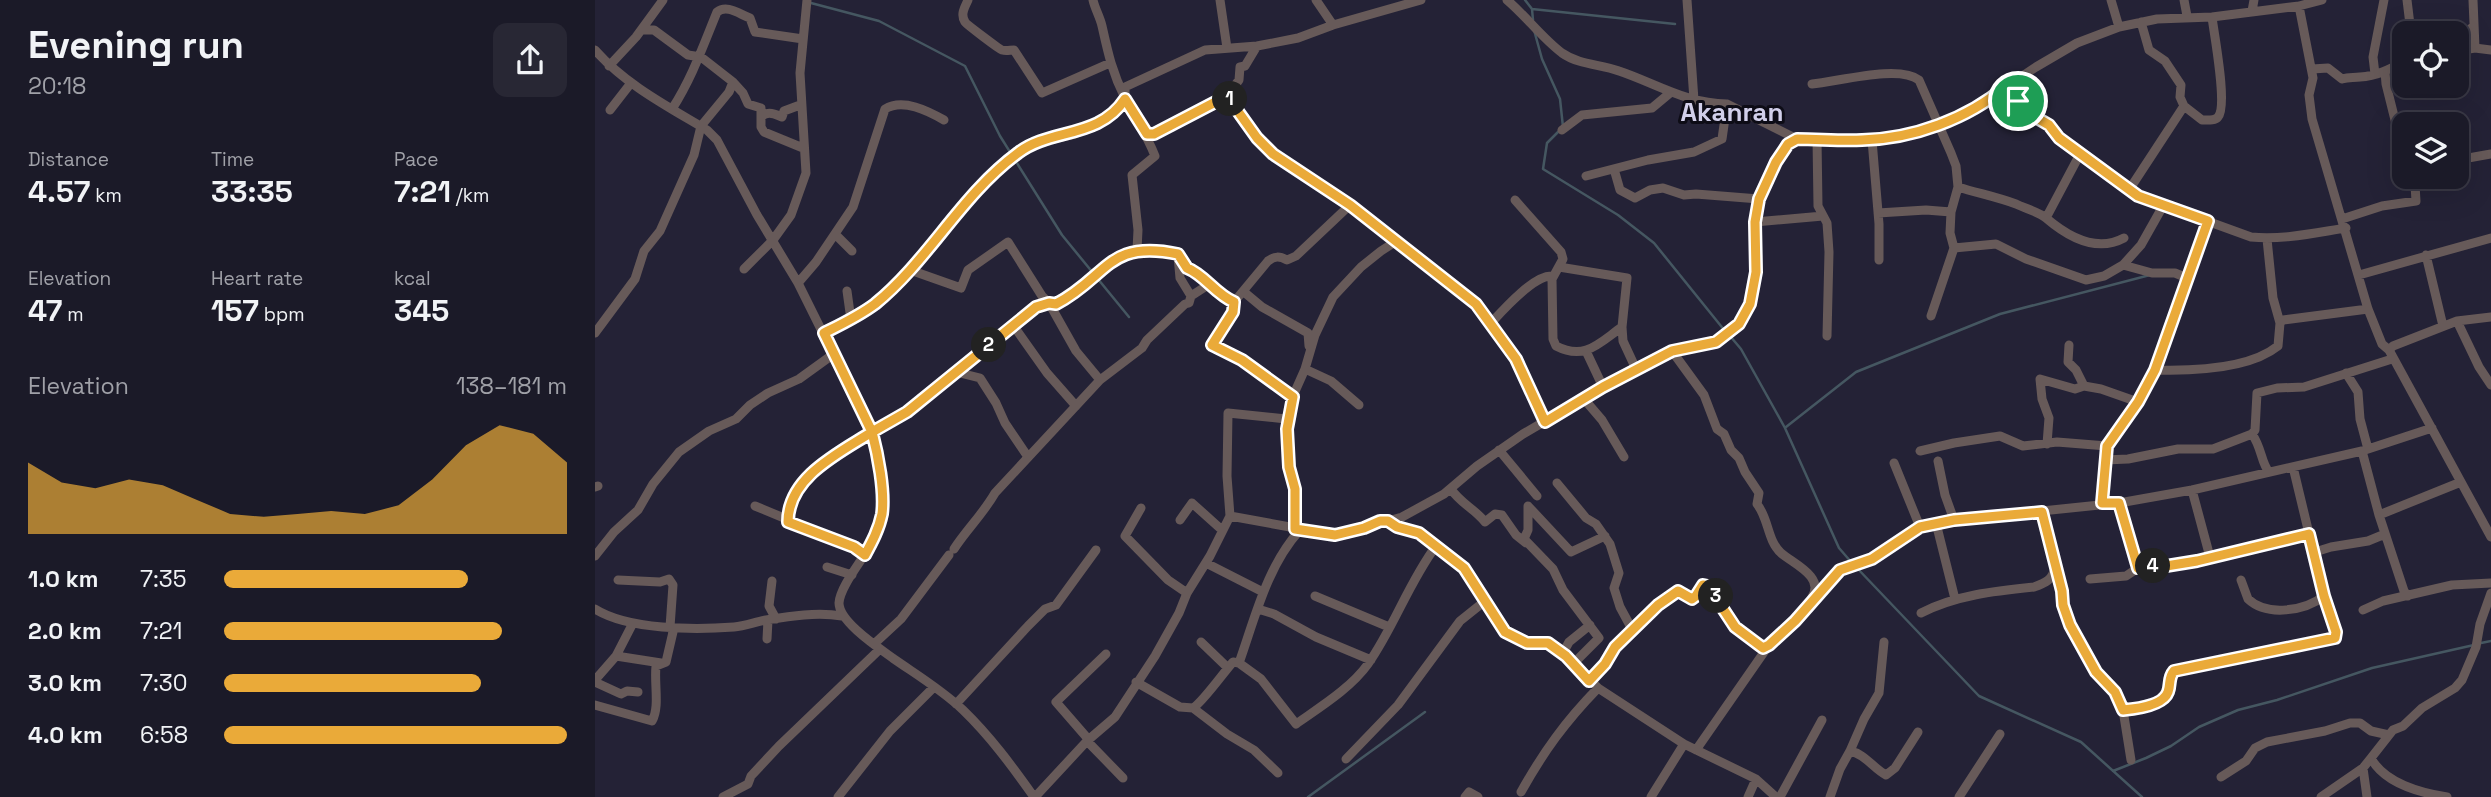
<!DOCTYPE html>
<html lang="en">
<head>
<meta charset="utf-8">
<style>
  body { margin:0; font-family:"Space Grotesk",sans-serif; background:#282734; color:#f1f3f6; height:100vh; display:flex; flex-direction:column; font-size:26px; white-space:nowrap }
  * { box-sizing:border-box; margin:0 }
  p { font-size:23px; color:#a0a1a8 }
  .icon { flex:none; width:38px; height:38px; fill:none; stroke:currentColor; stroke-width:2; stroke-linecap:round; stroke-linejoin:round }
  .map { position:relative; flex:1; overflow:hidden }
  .sheet { display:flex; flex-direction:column; background:#1b1a28; width:595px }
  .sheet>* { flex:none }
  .buttons { position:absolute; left:1797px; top:21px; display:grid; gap:14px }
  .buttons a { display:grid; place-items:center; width:77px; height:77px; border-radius:14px; background:#1b1a28; box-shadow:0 7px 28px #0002,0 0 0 2px #393845; font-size:35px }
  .pin { position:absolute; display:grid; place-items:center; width:60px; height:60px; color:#fff; margin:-30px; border:4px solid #fff; border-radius:50%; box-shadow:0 2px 7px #0007 }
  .km { position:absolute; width:35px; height:35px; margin:-18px; border-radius:50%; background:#222; color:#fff; font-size:19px; line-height:35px; text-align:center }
  .round { display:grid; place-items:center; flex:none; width:74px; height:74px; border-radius:14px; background:#282734 }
  .head { display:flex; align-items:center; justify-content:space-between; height:119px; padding:0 28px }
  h1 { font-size:38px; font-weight:700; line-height:52px }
  .stats { display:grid; grid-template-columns:repeat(3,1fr); gap:10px; height:119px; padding:7px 28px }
  .stats div { display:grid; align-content:center }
  .stats b { font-size:30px; font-weight:700 }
  .stats small { font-size:19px; font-weight:400 }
  .stats p { font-size:19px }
  .chart { height:196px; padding:14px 28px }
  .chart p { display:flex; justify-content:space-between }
  .chart svg { width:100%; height:126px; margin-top:7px; fill:#eaaa39; opacity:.7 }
  ul { padding:0 28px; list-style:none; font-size:23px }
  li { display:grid; grid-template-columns:112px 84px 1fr; align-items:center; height:52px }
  li i { height:18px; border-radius:9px; background:#eaaa39 }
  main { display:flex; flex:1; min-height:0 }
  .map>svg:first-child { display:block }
</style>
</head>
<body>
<main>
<section class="sheet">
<div class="head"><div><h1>Evening run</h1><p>20:18</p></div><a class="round"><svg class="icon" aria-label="share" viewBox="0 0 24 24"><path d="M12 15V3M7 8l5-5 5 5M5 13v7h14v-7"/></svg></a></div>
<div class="stats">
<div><p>Distance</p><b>4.57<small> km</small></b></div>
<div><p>Time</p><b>33:35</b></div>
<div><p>Pace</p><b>7:21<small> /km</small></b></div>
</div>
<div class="stats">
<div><p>Elevation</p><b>47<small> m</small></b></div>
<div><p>Heart rate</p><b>157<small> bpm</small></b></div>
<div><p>kcal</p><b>345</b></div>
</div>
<div class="chart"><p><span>Elevation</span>138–181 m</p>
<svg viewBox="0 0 160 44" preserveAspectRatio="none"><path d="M0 44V19L10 26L20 28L30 25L40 27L50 32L60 37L70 38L80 37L90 36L100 37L110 34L120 25L130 13L140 6L150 9L160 19V44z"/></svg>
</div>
<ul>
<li><b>1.0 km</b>7:35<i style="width:71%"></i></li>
<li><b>2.0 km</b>7:21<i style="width:81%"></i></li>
<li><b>3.0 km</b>7:30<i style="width:75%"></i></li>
<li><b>4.0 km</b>6:58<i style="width:100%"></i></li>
</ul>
</section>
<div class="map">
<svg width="1896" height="797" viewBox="0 0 1896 797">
  <rect width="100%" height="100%" fill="#242236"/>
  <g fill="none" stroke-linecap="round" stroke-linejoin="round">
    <path stroke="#455761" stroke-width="2.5" d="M930,0l7,9 1,11
      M216,3l68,18 86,45 35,70 62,99 67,82
      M937,9l143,15
      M939,30l8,29 18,40 3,28 -16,16 -4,26 75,46 36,28 71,88
      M1135,336l11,13 44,79 54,120 13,15
      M1191,427l70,-55 144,-58 150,-39
      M1262,568l122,128 102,46 61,55
      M1886,643l10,-2
      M1518,771l33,-13 25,-12 28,-19 39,-17 39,-10 95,-32 102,-23
      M713,797l117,-85"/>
    <path stroke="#675a59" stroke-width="9" d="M373,0c-3,7 -8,14 -3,22 1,2 34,27 37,28 4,1 8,0 12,0l28,43 68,-30
      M498,0c2,9 7,17 9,26 6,27 10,46 23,72 10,20 22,37 30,58l-23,19 6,55 -1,20
      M625,0l7,48
      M721,0l17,25
      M912,0c19,16 35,38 55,53 17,12 38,11 57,18 36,12 68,33 108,33l70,35
      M1092,0l7,100
      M1516,0l8,27
      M1589,0l3,16
      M1812,0l4,33
      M1878,0l2,48
      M1704,6l14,72 -4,17 3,24 56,190 14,35 7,6 102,187
      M1657,11l2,-11
      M1546,22l8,28 16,11 16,24 -1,12 4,9 18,14c5,0 13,1 16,-3 10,-11 -4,-83 -6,-100
      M46,30h13l34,25 13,2 32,25 10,11 5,11 13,4v19l3,5 39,16
      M1862,39l17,-13
      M0,50c31,35 72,56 112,80l10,10 40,75 41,68 74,149c8,33 16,73 3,105 -8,18 -35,48 -36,66 0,19 40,45 55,56 23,16 48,31 69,51 27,26 49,56 71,87
      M1862,51l18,-3 16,2
      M14,66l27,-29 27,-37
      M1717,69l16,-1 14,11c7,-2 11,-1 18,-2 17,-1 30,-8 45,-16
      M1790,72l1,12 19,76
      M1780,74l-2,-17 11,-57
      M1217,84c25,-2 87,-20 107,-4l32,73 5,13 2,21 -7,25 -1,21 4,15 -23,68
      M1411,86l19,23 24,16 10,13 79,58 113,41c32,3 63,-4 95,-9
      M632,96l30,42 17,16 76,51 126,99 40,55 29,63
      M77,109c20,-31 31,-63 45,-97 10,-8 22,2 33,6l5,14 48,7
      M15,110l21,-27
      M167,116c6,-5 13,-2 20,1l2,-6 16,-6
      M967,130l20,-15 70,-7 18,-15
      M552,134h7l73,-38 12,-16 1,-13 5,-1 12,-20
      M1222,139l1,67 9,17 2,29 -2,84
      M1277,140l7,84v36
      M1862,160l34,-6
      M1019,169l6,21 15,8 15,-8 13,-2 21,7 12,-1 63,5
      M991,176l62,-16 46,-8 28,-13 5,-35
      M1363,187c19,6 39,10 58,17 8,4 23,8 30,14 21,18 50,35 78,20
      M1534,190l55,-84
      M920,200l46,52 2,7 -11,20 1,60 3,7c29,15 43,-3 66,-19
      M1283,213l48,-3 25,2
      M1451,218l34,-64
      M1747,219l40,-13 34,-5 -1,-16 -3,-8
      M1160,222l68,-6
      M241,235l16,16
      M1672,239l6,59 7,25
      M1359,248l42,-4 30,15 60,21 18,-4 19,-11 18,-20 22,-39
      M1831,255l17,71
      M583,256l2,22 11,18
      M1528,265l29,8h23l12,5
      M964,267l68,11 -5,49 1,14 13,28
      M149,269l29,-29 18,-25 15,-42 -6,-100 7,-73
      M315,270l51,18 7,-18 40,-28 34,54 7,7 27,48 24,29
      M1764,275l132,-37
      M203,283l18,-21 37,-55 32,-98c18,-11 43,2 59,11
      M252,291l4,29
      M649,292l18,15 46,26 1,13
      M1862,321l22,46 12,18
      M896,323c12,-13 42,-47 60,-47l1,3
      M418,325l34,48 29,33
      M0,333l40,-54 9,-28 16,-20 34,-76 7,-29 28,-34 4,-10
      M229,333l27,-13 24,-17 35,-33 38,-48 41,-46 43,-32 43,-10 20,-9 24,-18 6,-8v-12l80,-37 52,-4 41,-8 35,-13 88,-25
      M1474,345l-1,17 8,8 8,16
      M1794,350l4,-4 64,-25 34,-4
      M991,351l17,36
      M1077,351l32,44 13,34 7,5 7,16 8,8 6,14 14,21 -2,11c12,15 10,36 24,49 13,11 44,24 31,44
      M710,369l26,12 28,24
      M1560,370c36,1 93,0 123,-24l2,-23 3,-3 85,-11
      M1751,373l12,19 2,27 8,30
      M359,374l6,-1 20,5 16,25 9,20 23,34
      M698,396l-51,-36 -30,-14 21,-34 1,-10 34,-41c7,-5 11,-5 19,-1l9,-4 54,-51
      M989,399l18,21 22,37
      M1657,434c10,14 9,29 17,38
      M1452,444l2,-26 -7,-19 -2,-20 35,10 9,-3 17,3 37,13
      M904,450l38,46
      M1325,451l34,-8 46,-7 23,10 34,-4 50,4
      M1767,451l17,64 25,76 4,5
      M1510,460l23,-1 50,-10h35l39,-15 3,-4 2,-37 20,-5 27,-1 88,-28
      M1343,461l7,34 9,25
      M1299,463l26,64
      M962,483l29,35 10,6 14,20 9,29 -5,15 6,19 13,24
      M0,487l3,-1
      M856,489c9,14 24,20 34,33l10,-8 7,1 14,20 10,8
      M1597,490l18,67
      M1524,503l19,65
      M1507,504l5,-58 31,-44 17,-32 53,-149
      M160,506l99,41 11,8
      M933,506v24l-4,9 29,30 10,21 36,48 -26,26
      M933,506l43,46 34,-16
      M546,508l-16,28 43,44 19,13
      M1447,512l24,101 30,59 19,20 8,18 8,50
      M1784,515l82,-33
      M635,516l-3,-40 1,-63 58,6
      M585,520l12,-17 30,27
      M793,521l9,6 21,6 46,35 41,64 22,11h21l18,13 32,32 86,56 72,35 20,18
      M193,522v-9l10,-26 12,-12 49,-35 48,-28 129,-105c7,-3 14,-2 21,-3 10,-3 20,-13 27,-19 34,-32 47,-39 94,-31l9,14c18,7 28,26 47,34
      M1341,523l19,76
      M700,529v-40l-6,-22 -2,-38 6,-33 12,-27 10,-34 18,-38 28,-30 20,-16 14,-9
      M359,549c13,-20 29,-35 41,-56l105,-113 42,-32 5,-8 38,-36 4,-1 2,-7 17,-11
      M1720,552l16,-5 37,-6 17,-7
      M0,556l19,-24 24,-22 15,-26 26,-32 30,-21 27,-12 14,-14 18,-12 31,-14 36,-26
      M611,563l57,29
      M232,567l25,8
      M1495,579l36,-3 12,-8 22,-1 37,-6 112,-27
      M1646,580l7,19c19,18 57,12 76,-3
      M177,581l-3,25 7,13
      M720,596l74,31
      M0,609c33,21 100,21 139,18 11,-1 21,-5 32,-7 25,-4 51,-8 76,-4
      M663,609l16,5 42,23 55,23
      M1768,610l20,-9 69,-16 39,-2
      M1326,613c35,-18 74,-22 113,-26 11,-4 19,-7 21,-20
      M172,639l1,-19
      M606,642l27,26
      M279,644l27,-25 48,-64
      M968,653l6,-11 21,-17
      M21,656l45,7
      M644,663l22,16 35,45c24,-17 55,-36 72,-60 26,-37 41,-82 68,-118
      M0,680l21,-24 17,-33
      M994,681l16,-17 10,-17 43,-42 20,-14 14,8 4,-3 7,-11 5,1 27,41 23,20 5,1 6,-3
      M0,682l26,12 6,-3 11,1
      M541,682l44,25 13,1 34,26 27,16 24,23
      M361,704l72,-78 17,-17 11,-4 40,-55
      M0,705l57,16c8,-14 2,-37 4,-55l10,-4 7,-30 -3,-5 3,-42 -4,-6 -9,3 -42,-2
      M598,708c9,-5 31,-36 40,-46l6,1c16,-45 28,-97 61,-133
      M1528,710c12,-1 40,-4 45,-18 3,-8 0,-14 6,-21l161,-33 1,-7 -12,-35 -31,-129
      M494,740l-33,-38 50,-48
      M492,741l36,37
      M1101,750l73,-105 26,-24 46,-51 31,-11 48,-32 34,-7 165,-17 73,-13 170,-39 70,-23
      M1255,751l14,-32 15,-26 5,-51
      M751,759l52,-54 62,-84 25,-20
      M1768,768l4,29
      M1626,777l25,-16 9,-13 12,-6 58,-11 25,-8h10l11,8 18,4
      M926,792c23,-41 44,-70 77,-104
      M128,797l25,-13 3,-8 28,-30 101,-97
      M243,797l52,-66 44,-44
      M440,797l52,-56 28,-24 40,-61 24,-43 8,-20 23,-37 20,-40 104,19 30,-7 16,-7h8l14,-4 42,-23 33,-28 46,-32 80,-47 69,-36 44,-9 23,-18 11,-20 6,-32 -1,-50 4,-23 17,-37 12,-19 9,-4 68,2 46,-6 28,-10 40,-20 57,-38 41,-24 42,-16 38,-8 55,-2 87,-11 23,-6
      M870,797l4,-5 9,5
      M1056,797l33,-53
      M1153,797l8,-18
      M1185,797l42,-77
      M1235,797l10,-28 10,-18c15,3 23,17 36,24l9,-7 23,-36
      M1364,797l41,-63
      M1726,797l42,-29 8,-10
      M1852,797c-26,-4 -63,-14 -76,-39l22,-28 10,-4 19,-18 33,-20 7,-8 14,-33 4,-23 11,-31"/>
  </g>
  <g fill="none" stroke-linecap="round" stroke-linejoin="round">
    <g stroke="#fff" stroke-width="14">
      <path id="route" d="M1423,101l-12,-15c-38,33 -94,53 -144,54 -22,1 -43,-1 -65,-1l-9,5 -12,18 -17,37 -4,23 1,50 -6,32 -11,20 -23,18 -44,9 -69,36 -58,35 -29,-63 -40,-55 -126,-99 -77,-51 -16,-16 -30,-42 -73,38h-7l-22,-35c-26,40 -75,29 -107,54 -57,42 -89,107 -143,151 -16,12 -33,20 -51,29l48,99c-33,21 -84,45 -84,90l66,25 11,8c7,-13 14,-26 17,-41 3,-23 -4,-59 -10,-82l35,-20 129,-105 13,-4 7,1c52,-27 51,-65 122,-50l9,14c18,7 28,26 47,34l-1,10 -21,33 30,15 51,37 -6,32 2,38 6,22v40l40,6 29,-7 16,-7h8l9,6 22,6 45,35 41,64 22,11h21l18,13 23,25 16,-17 10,-17 43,-42 20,-14 14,8 4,-3 7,-11 5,1 27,41 28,21 6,-3 26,-24 45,-51 32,-11 48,-32 34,-7 88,-8 20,79 1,14 7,20 26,47 19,20 8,18c12,-1 40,-4 45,-18 3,-8 0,-14 6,-21l161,-33 1,-6 -12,-36 -15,-62 -112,27 -37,6 -22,1 -19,-65h-17l5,-57 31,-44 17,-32 53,-149 -70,-25 -79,-58 -10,-13 -12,-7 -19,-17"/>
    </g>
    <use href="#route" stroke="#eaaa39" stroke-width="9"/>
  </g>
  <g text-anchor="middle" stroke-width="6" stroke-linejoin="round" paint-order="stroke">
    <g font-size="26" font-weight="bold" fill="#d1cfea" stroke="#0d0c16">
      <text x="1137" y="121">Akanran</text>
    </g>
  </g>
</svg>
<div class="buttons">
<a><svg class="icon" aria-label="locate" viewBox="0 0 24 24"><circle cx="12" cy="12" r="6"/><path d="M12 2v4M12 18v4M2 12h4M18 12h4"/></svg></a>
<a><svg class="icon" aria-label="layers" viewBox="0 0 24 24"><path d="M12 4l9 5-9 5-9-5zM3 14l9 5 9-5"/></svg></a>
</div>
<div class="pin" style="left:1423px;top:101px;background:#1e9e55"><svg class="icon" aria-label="arrive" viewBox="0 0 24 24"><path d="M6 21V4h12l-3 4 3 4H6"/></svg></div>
<b class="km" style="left:635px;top:99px">1</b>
<b class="km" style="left:394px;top:345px">2</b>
<b class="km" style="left:1121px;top:596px">3</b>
<b class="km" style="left:1558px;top:566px">4</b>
</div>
</main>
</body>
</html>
